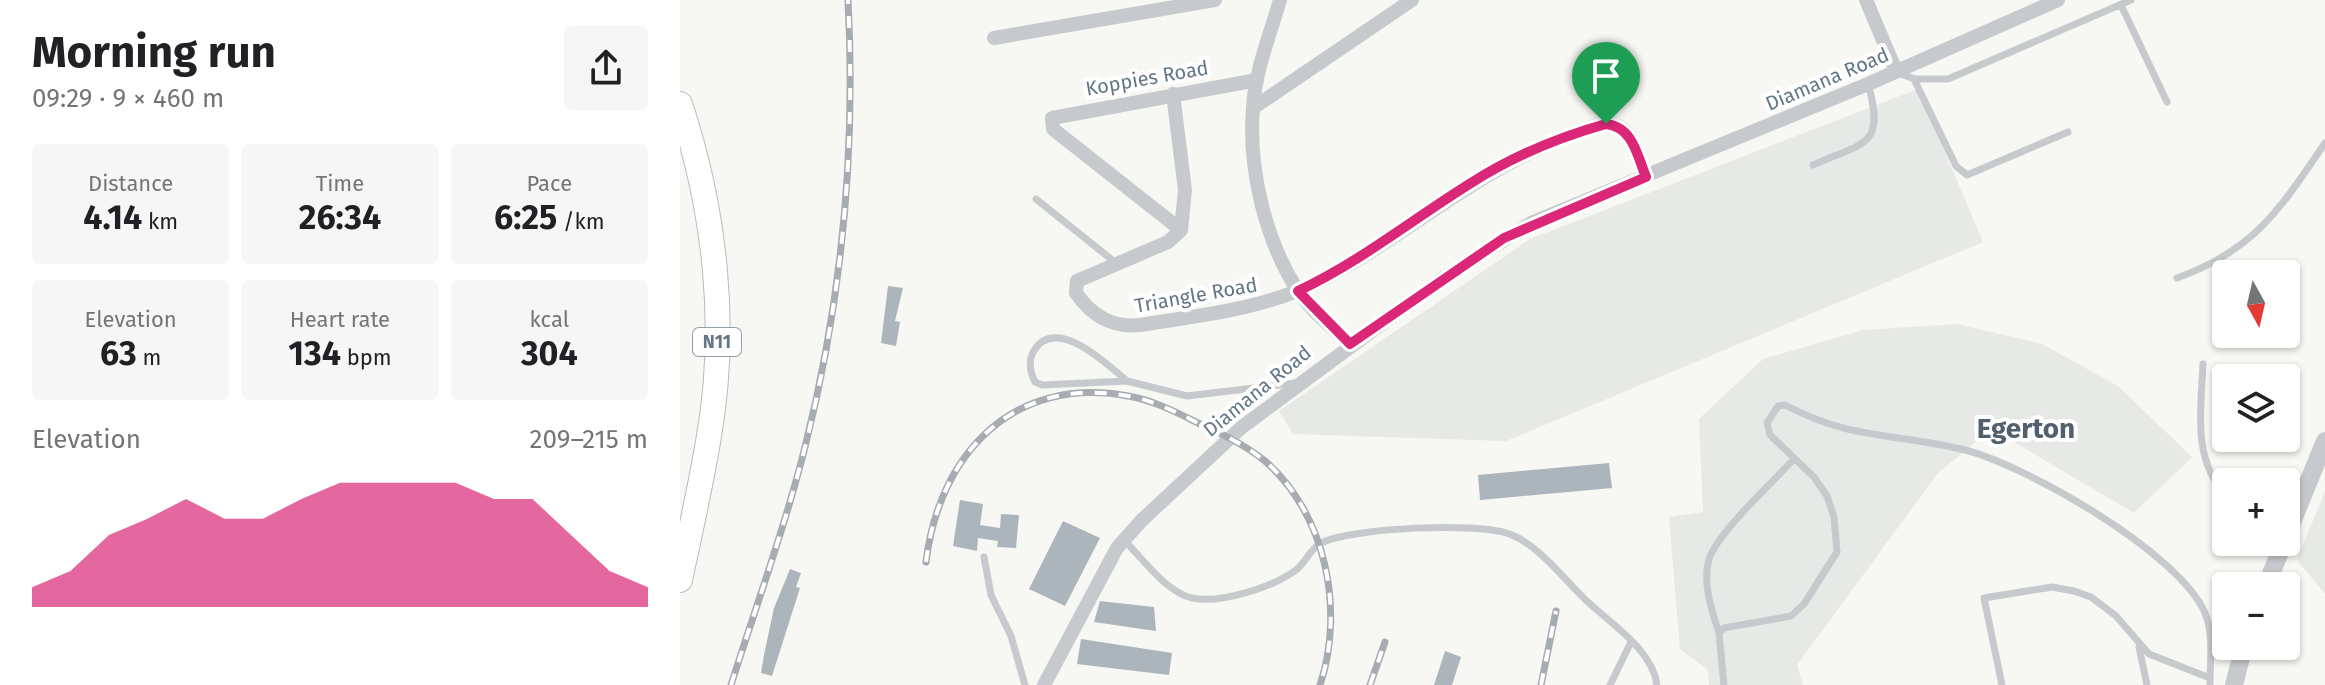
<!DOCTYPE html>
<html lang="en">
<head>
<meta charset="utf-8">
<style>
  body { margin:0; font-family:"Fira Sans",sans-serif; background:#f6f6f6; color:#202124; height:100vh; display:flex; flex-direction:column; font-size:30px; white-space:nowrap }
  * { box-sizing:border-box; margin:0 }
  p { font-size:26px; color:#757577 }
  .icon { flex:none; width:44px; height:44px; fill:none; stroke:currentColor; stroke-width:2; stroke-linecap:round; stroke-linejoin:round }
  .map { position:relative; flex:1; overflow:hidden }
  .side { display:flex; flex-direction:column; background:#fff; width:680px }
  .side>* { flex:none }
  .needle { width:52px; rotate:172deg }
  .fabs { position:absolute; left:1532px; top:260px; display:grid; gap:16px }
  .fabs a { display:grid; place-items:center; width:88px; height:88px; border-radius:8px; background:#fff; box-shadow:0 2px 6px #0004; font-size:40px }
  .pin { position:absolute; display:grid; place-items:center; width:68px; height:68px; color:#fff; margin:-82px -34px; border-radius:50% 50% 50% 0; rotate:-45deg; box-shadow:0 0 8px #0007 }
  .pin .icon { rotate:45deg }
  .round { display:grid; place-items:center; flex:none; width:84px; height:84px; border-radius:8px; background:#f6f6f6 }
  .headline { display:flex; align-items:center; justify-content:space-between; height:136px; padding:0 32px }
  h1 { font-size:44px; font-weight:700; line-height:60px }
  .metrics { display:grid; grid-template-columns:repeat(3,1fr); gap:12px; height:136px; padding:8px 32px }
  .metrics div { display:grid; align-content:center; border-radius:8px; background:#f6f6f6; text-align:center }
  .metrics b { font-size:34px; font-weight:700 }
  .metrics small { font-size:22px; font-weight:400 }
  .metrics p { font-size:22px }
  .chart { height:224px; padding:16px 32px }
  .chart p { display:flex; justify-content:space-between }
  .chart svg { width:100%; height:144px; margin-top:8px; fill:#db2777; opacity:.7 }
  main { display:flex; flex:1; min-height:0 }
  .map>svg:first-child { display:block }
</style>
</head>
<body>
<main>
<section class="side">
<div class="headline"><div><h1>Morning run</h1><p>09:29 · 9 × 460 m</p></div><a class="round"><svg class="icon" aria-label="share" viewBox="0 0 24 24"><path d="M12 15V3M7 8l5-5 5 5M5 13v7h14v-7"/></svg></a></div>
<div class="metrics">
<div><p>Distance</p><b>4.14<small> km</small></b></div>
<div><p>Time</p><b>26:34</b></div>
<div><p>Pace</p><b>6:25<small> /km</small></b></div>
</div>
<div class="metrics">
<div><p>Elevation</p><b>63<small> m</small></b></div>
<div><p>Heart rate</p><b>134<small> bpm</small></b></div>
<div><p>kcal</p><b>304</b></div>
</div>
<div class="chart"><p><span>Elevation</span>209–215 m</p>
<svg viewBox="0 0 160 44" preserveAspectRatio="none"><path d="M0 44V38L10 33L20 22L30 17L40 11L50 17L60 17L70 11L80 6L90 6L100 6L110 6L120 11L130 11L140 22L150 33L160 38V44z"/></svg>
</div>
</section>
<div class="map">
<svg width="1645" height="685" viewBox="0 0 1645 685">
  <rect width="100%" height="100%" fill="#f7f7f3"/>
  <path fill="#e7e9e7" d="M1238,89l65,153 -477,199 -213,-7 -14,-23 251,-172z
    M1277,324l85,20 76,42 74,71 -58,56 -142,-84 -54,44 -141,192 6,20h-94l-1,-15 -28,-21 -11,-132 34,-5 -4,-93 64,-60 100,-29z
    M1645,491v103l-28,-34z"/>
  <path fill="#acb5bb" d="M208,286l15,2 -8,33 5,1 -4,24 -15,-3z
    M929,463l3,25 -132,12 -2,-25z
    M280,500l23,4 -3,21 20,3 1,-14 18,1 -3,33 -19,-1 1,-6 -20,-3 -1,13 -24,-5z
    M383,521l37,17 -35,68 -36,-17z
    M110,569l11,4 -5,14 4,1 -28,88 -11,-3 3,-18 10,-47z
    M420,601l54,6 2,24 -62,-9z
    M401,639l91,14 -3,22 -92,-11z
    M765,651l16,6 -9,28h-18z"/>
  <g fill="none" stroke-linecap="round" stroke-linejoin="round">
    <g stroke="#b8bcbf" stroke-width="26">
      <path id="trunk" d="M0,104c35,106 48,221 29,332 -8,49 -19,97 -29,144"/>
    </g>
    <path stroke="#c6cacd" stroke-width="7" d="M1441,5l46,97
      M1219,73l15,6h34l183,-79
      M1234,79l42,87 11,9 101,-43
      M1133,165c51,-23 73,-18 55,-81
      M356,199l80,64
      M1497,278c78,-28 103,-69 148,-135
      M1523,364c-2,47 -11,94 23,132
      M447,381c-19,-16 -72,-68 -94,-29 -5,10 -3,20 2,30l7,3 85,-4 60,15 109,-13
      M444,540c18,18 42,52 68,58 29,6 81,-11 104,-28 10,-8 14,-21 25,-27 29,-15 160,-22 191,-8 29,12 54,47 77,68 24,22 64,48 68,82
      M1587,542l10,11
      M304,557l7,38 20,41 14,49
      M1039,633c-7,-21 -17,-51 -10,-74 9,-27 64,-77 85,-100
      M1459,647l8,38
      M930,685l21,-43
      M1044,685l-5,-52 5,-5 67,-12 13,-12 33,-52 -3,-35 -7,-21 -13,-19 -44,-42 -3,-12 11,-17 7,-1c66,35 109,28 176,44 62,14 219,104 244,164 9,21 5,49 5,72
      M1322,685l-18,-87 68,-11 22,4 17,6 25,19 33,38 61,24"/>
    <path stroke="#c6cacd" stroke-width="14" d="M600,0c-10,35 -25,71 -27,108 -5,60 12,132 45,183 13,20 34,36 52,53
      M1186,0l30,71
      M314,38l221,-38
      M577,80l-205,38 1,11 128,101 -13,12 -91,39 -1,12c16,23 36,35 64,32 62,-10 125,-16 182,-45 86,-45 149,-106 242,-142 14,-6 32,-15 47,-14 22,2 28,35 35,53
      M493,94l12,96 -4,40
      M573,108l159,-108
      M364,685l73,-137 25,-28 100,-93 203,-150 86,-54 337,-139 190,-84"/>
    <path stroke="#c6cacd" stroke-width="18" d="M1606,537l39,-96
      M1586,586l18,-44
      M1554,685l10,-39"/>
    <use href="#trunk" stroke="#fff" stroke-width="24"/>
    <g stroke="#a6acb2" stroke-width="7">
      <path id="rail" d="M246,562c13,-108 87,-187 202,-166 24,4 46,15 68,26 24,11 48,22 69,39 61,53 80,149 55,224
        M51,685c25,-79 54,-158 74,-238 37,-147 51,-296 43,-447
        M690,685l15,-43
        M861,685l15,-74"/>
    </g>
    <use href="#rail" stroke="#fff" stroke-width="4" stroke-dasharray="12" stroke-linecap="butt"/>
  </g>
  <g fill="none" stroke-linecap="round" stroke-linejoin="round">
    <g stroke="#fff" stroke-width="16">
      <path id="route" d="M926,124c27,3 31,31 40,53l-142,61 -154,106 -52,-53c62,-29 115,-72 173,-108 41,-26 88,-46 135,-59z"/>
    </g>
    <use href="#route" stroke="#db2777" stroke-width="10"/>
  </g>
  <g text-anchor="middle" stroke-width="8" stroke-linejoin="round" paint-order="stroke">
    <rect fill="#fff" stroke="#929fab" stroke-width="2" x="13" y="328" width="48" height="28" rx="6"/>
    <g font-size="18" font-weight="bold" fill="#637687">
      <text x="37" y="348">N11</text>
    </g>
    <g font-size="20" fill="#637687" stroke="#fff">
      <text transform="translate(467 78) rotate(-10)" y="7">Koppies Road</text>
      <text transform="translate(1147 79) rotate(-23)" y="7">Diamana Road</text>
      <text transform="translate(516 295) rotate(-10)" y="7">Triangle Road</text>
      <text transform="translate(577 391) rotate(-39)" y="7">Diamana Road</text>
    </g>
    <g font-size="28" font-weight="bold" fill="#525f6c" stroke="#fff">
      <text x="1346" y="438">Egerton</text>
    </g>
  </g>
</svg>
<div class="fabs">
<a><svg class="needle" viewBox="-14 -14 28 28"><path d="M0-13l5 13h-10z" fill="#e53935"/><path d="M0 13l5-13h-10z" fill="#757577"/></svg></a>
<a><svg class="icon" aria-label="layers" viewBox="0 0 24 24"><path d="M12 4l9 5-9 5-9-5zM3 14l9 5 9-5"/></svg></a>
<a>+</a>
<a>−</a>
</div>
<div class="pin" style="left:926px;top:124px;background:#1e9e55"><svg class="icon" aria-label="arrive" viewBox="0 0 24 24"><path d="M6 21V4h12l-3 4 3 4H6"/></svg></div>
</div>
</main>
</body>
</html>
